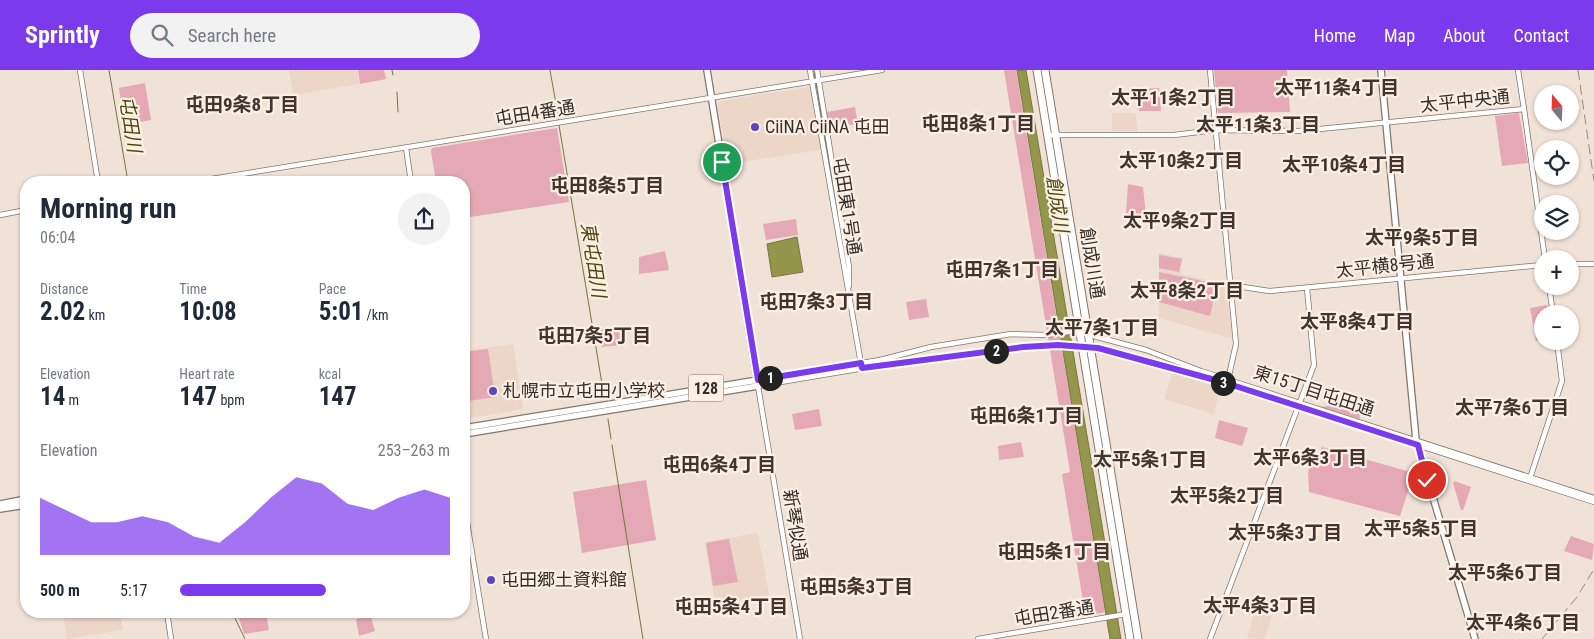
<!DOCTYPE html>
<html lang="en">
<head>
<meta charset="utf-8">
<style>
  body { margin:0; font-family:"Roboto Condensed","Noto Sans JP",sans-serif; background:#f2f2f3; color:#1f2937; height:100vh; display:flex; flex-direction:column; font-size:19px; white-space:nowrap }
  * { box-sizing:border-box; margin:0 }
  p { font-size:16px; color:#747a83 }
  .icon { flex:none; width:28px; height:28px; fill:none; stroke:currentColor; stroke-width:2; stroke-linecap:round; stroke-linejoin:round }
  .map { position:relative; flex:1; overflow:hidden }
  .drawer { position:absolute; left:20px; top:106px; width:450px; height:442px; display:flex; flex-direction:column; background:#fff; border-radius:20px; box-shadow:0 1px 4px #0004 }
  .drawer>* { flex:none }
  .needle { width:32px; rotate:341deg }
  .fabs { position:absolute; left:1534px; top:15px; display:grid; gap:10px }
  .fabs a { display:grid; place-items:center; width:45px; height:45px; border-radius:50%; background:#fff; box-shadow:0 1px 4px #0004; font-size:25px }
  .pin { position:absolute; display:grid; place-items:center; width:42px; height:42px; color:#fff; margin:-21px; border:2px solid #fff; border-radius:50%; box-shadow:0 1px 5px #0007 }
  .km { position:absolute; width:25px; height:25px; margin:-12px; border-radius:50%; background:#222; color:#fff; font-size:14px; line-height:25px; text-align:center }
  .round { display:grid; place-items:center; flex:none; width:52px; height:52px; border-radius:26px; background:#f2f2f3 }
  .summary { display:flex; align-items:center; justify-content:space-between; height:85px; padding:0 20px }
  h1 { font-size:28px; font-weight:700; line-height:38px }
  .metrics { display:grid; grid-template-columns:repeat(3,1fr); gap:8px; height:85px; padding:5px 20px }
  .metrics div { display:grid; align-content:center }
  .metrics b { font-size:25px; font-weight:700 }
  .metrics small { font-size:14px; font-weight:400 }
  .metrics p { font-size:14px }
  .chart { height:140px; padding:10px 20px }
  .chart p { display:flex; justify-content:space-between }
  .chart svg { width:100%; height:90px; margin-top:5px; fill:#7c3aed; opacity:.7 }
  ul { padding:0 20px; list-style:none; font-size:16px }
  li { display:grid; grid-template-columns:80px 60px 1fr; align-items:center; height:38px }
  li i { height:12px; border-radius:6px; background:#7c3aed }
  header { display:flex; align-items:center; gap:30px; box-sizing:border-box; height:70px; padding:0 25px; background:#7c3aed; color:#fff }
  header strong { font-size:24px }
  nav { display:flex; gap:28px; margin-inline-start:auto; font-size:18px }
  .search { width:350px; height:45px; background:#f2f2f3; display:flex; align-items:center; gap:12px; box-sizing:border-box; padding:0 18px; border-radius:28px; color:#747a83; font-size:19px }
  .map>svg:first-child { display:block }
</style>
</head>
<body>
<header>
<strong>Sprintly</strong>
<div class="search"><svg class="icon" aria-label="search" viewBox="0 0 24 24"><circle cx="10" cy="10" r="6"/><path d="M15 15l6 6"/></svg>Search here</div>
<nav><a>Home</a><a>Map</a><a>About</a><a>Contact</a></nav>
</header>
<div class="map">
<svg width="1594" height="569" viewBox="0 0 1594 569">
  <rect width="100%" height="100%" fill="#f1e2d7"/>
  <path fill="#ebd6c7" d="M289,0h68l2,14 -66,11z
    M809,17l3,1 9,60 -1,2 -93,14 -9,-59 3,-4z
    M1112,43h23l3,17 -2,1h-24z
    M1159,183l24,5 -3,16 46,10 6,53 -2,1 -71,-20z
    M513,274l10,65 -53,9 -6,-45v-22z
    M1172,303l48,15 -6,26 -50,-15z
    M758,463l11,62 -54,8 -10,-61z
    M1255,541l17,5 -7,23 -18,-1z
    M63,543h57l3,17 -56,9z"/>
  <path fill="#e5a8b5" d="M358,0h26l2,9 -26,5z
    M1004,0h12l89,542 -9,2 -12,-7 -22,-133 8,-2z
    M1214,0h73l3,42 -72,1z
    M145,13l6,37 -27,5 -5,-37z
    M1159,18l2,23h-22l-5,-22z
    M855,37l3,17 -30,3 -1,-15z
    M1519,43l9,50 -26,3 -7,-50z
    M557,58l12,74 -105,16v-36h-28l-5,-31 1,-3z
    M1128,114l15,3 3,28 -20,-2z
    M796,149l2,16 -32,5 -3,-16z
    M665,181l4,19 -30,4v-17z
    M1159,185l23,4 -3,13 -20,-4z
    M1159,202l58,12 -7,32 -51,-14z
    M926,229l3,18 -20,3 -3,-18z
    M1547,235l2,9h-7v26l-6,1 -6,-33z
    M619,257l3,18 -21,2 -2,-17z
    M488,279l7,48 -26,4 -5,-49z
    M1341,334l1,4 13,-1 1,3h3l1,9 -39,-12z
    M819,339l3,17 -27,4 -3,-16z
    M1219,350l29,8 -6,18 -27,-8z
    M1021,372l3,15 -25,3 -1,-14z
    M1322,377l92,26 -14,43 -91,-24 -1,-21z
    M646,410l10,60 -74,13 -9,-61z
    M1455,411l16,6 -8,23h-2l-8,-27z
    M1571,466l23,8 -2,16 -28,-9z
    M729,469l9,43 -25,4 -7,-43z
    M266,543l3,17 -25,4 -5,-16z
    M371,547l4,14 -16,5 -3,-17z"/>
  <path fill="#93964b" stroke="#767741" d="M1017,0h9l95,569h-11z
    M797,167l6,35 -31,5 -5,-33z"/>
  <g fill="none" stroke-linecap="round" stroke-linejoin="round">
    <path stroke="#767741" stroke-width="1" d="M109,0l19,112
      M392,0l1,5
      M550,0l9,51
      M814,0l1,9
      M816,13l25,151
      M397,22l1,20
      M559,55l45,271
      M608,349l3,20
      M612,375l31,194
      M232,542l13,27"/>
    <g stroke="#84766c" stroke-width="6">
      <path id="minor" d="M80,0l18,112
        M810,0l51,294
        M817,0l32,197v19
        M1210,0l26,274 -8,36
        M1518,0l6,39
        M1049,65h125l41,-5 84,1 225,-22 21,150
        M406,78l5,34
        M193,112l689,-112
        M0,145l26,-5
        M1570,194h24
        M1230,215l39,6 273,-26
        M1549,216l4,28
        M758,310l122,-20 51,-13 80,-13 35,1 29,-4 71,19 55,21 393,127
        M1530,408l32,-97 -5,-40
        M464,434l22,135
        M167,542l4,27
        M800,569l-42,-253 130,-22 45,-4 90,-13 34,-2 40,3 129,35 368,119
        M978,569l149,-25
        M1210,569l104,-274 -7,-77"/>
    </g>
    <g stroke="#84766c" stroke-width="8">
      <path id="major" d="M1381,0l35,370 59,199
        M464,358l294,-48
        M464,364l294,-48 -51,-316
        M0,434l26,-5
        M0,439l26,-4"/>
    </g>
    <g stroke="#84766c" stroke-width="9">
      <path id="highway" d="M1037,0l93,569
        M1045,0l93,569"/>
    </g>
    <use href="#minor" stroke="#fff" stroke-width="4.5"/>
    <use href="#major" stroke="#fff" stroke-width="5.5"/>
    <use href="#highway" stroke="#fff" stroke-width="7"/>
    <path stroke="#948982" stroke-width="1" stroke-dasharray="10 5" stroke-linecap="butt" d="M1578,0l16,111
      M1542,569l35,-42 17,-28"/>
  </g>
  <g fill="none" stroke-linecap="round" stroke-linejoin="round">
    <g stroke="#fff" stroke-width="10">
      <path id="route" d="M722,92l36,218 103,-17 1,5 161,-21 35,-2 40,3 128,35 192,62 9,35"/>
    </g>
    <use href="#route" stroke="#7c3aed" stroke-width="6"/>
  </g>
  <g fill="#5a47bf" stroke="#feefe4" stroke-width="2">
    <circle cx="755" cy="57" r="5"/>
    <circle cx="493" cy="321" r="5"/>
    <circle cx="491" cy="510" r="5"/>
  </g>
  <g text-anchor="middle" stroke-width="4.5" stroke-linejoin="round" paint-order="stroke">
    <rect fill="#feefe4" stroke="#716862" stroke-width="1" x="688.5" y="304.5" width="35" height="27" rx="4"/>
    <g font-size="16" font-weight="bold" fill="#342e2a">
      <text x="706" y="324">128</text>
    </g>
    <g font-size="18" fill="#342e2a" stroke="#feefe4">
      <text transform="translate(1465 31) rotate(-6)" y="6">太平中央通</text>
      <text transform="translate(535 43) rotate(-9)" y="6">屯田4番通</text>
      <text transform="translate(847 136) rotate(81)" y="6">屯田東1号通</text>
      <text transform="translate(1092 193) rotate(81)" y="6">創成川通</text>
      <text transform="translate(1385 196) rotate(-6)" y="6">太平横8号通</text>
      <text transform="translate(1314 321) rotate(18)" y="6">東15丁目屯田通</text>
      <text transform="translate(795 455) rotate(81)" y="6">新琴似通</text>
      <text transform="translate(1054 543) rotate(-9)" y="6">屯田2番通</text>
    </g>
    <g font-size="18" fill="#342e2a" stroke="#feefe4" text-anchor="start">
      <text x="765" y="63">CiiNA CiiNA 屯田</text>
      <text x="503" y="327">札幌市立屯田小学校</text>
      <text x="501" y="516">屯田郷土資料館</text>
    </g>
    <g font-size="19" font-weight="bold" fill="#41352d" stroke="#feefe4">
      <text x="1337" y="24">太平11条4丁目</text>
      <text x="1173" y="34">太平11条2丁目</text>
      <text x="242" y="41">屯田9条8丁目</text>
      <text x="978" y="60">屯田8条1丁目</text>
      <text x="1258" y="61">太平11条3丁目</text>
      <text x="1181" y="97">太平10条2丁目</text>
      <text x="1344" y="101">太平10条4丁目</text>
      <text x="607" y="122">屯田8条5丁目</text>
      <text x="1180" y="157">太平9条2丁目</text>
      <text x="1422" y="174">太平9条5丁目</text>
      <text x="1002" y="206">屯田7条1丁目</text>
      <text x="1187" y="227">太平8条2丁目</text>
      <text x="816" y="238">屯田7条3丁目</text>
      <text x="1357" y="258">太平8条4丁目</text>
      <text x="1102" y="264">太平7条1丁目</text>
      <text x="594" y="272">屯田7条5丁目</text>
      <text x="1512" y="344">太平7条6丁目</text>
      <text x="1026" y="352">屯田6条1丁目</text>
      <text x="1310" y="394">太平6条3丁目</text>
      <text x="1150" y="396">太平5条1丁目</text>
      <text x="719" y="401">屯田6条4丁目</text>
      <text x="1227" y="432">太平5条2丁目</text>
      <text x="1421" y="465">太平5条5丁目</text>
      <text x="1285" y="469">太平5条3丁目</text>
      <text x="1054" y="488">屯田5条1丁目</text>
      <text x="1505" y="509">太平5条6丁目</text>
      <text x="856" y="523">屯田5条3丁目</text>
      <text x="1260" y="542">太平4条3丁目</text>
      <text x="731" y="543">屯田5条4丁目</text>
      <text x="1523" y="559">太平4条6丁目</text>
    </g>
    <g font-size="19" font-style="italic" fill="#494a10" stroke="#feefe4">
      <text transform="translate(131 54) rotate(81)" y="7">屯田川</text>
      <text transform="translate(1058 134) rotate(81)" y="7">創成川</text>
      <text transform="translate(594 190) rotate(81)" y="7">東屯田川</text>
    </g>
  </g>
</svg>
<div class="fabs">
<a><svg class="needle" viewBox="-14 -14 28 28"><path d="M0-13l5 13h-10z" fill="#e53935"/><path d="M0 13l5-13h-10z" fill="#747a83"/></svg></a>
<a><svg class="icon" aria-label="locate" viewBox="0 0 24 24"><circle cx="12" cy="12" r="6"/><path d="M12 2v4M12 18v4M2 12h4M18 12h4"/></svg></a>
<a><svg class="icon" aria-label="layers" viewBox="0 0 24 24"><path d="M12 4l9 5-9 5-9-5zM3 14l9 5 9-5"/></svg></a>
<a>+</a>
<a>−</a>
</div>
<div class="pin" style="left:722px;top:92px;background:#1e9e55"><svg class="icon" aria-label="arrive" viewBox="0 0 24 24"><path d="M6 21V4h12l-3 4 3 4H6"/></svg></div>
<div class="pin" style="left:1427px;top:410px;background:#d93025"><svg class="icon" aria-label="check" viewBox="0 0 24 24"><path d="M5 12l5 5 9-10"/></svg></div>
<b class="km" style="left:770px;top:308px">1</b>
<b class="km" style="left:996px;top:281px">2</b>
<b class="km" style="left:1223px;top:313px">3</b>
<section class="drawer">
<div class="summary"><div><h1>Morning run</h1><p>06:04</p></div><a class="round"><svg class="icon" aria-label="share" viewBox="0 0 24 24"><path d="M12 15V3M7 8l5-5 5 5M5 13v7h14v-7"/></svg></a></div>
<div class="metrics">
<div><p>Distance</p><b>2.02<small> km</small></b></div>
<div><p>Time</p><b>10:08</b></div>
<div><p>Pace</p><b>5:01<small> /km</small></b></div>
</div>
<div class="metrics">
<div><p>Elevation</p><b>14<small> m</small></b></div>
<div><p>Heart rate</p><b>147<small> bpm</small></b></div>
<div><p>kcal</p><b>147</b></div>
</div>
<div class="chart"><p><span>Elevation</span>253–263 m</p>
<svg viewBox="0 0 160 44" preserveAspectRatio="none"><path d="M0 44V16L10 22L20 28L30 28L40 25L50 28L60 35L70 38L80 28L90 16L100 6L110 9L120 19L130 22L140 16L150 12L160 16V44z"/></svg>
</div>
<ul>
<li><b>500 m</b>5:17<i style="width:54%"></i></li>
</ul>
</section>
</div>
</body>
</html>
